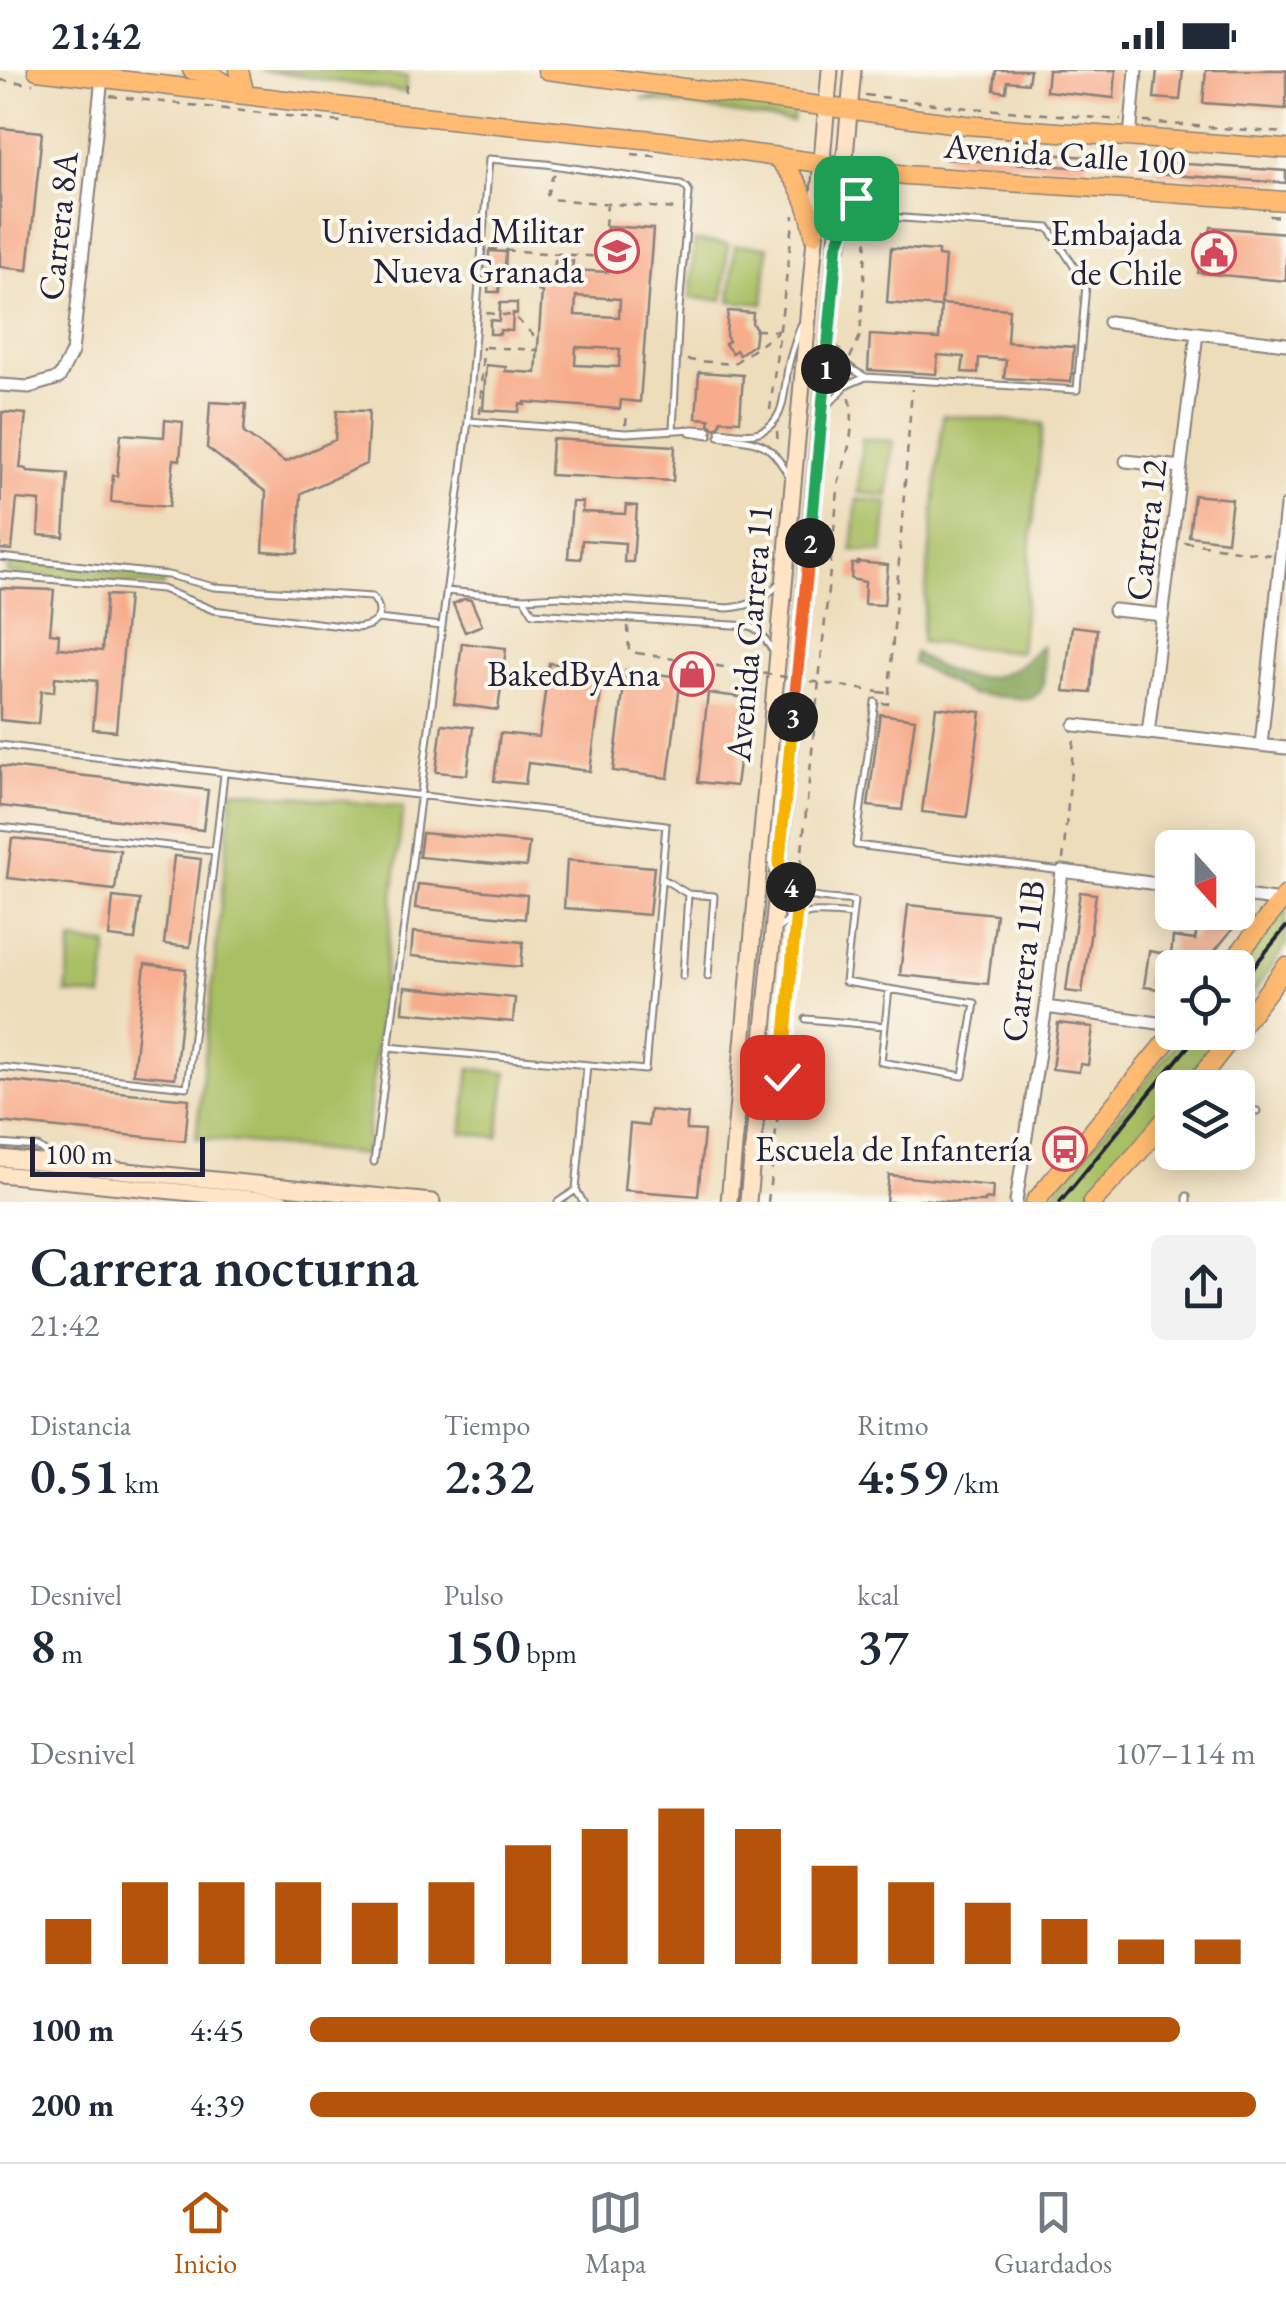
<!DOCTYPE html>
<html lang="es">
<head>
<meta charset="utf-8">
<style>
  body { margin:0; font-family:"EB Garamond",serif; background:#f2f2f3; color:#1f2937; height:100vh; display:flex; flex-direction:column; font-size:38px; white-space:nowrap }
  * { box-sizing:border-box; margin:0 }
  p { font-size:32px; color:#747a83 }
  .icon { flex:none; width:55px; height:55px; fill:none; stroke:currentColor; stroke-width:2; stroke-linecap:round; stroke-linejoin:round }
  .map { position:relative; height:1132px; overflow:hidden }
  .panel { display:flex; flex-direction:column; background:#fff; flex:1 }
  .panel>* { flex:none }
  .needle { width:65px; rotate:159deg }
  .tools { position:absolute; left:1155px; top:760px; display:grid; gap:20px }
  .tools a { display:grid; place-items:center; width:100px; height:100px; border-radius:15px; background:#fff; box-shadow:0 5px 25px #0003; font-size:50px }
  .scale { position:absolute; left:30px; bottom:25px; width:175px; box-sizing:border-box; padding-left:10px; border:5px solid #22223b; border-top:0; font-size:28px; line-height:35px; white-space:nowrap; color:#22223b; -webkit-text-stroke:8px #fbf7ec; paint-order:stroke }
  .pin { position:absolute; display:grid; place-items:center; width:85px; height:85px; color:#fff; margin:-42px; border-radius:20px; box-shadow:0 5px 15px #0006 }
  .km { position:absolute; width:50px; height:50px; margin:-25px; border-radius:50%; background:#222; color:#fff; font-size:28px; line-height:50px; text-align:center }
  .round { display:grid; place-items:center; flex:none; width:105px; height:105px; border-radius:15px; background:#f2f2f3 }
  .summary { display:flex; align-items:center; justify-content:space-between; height:170px; padding:0 30px }
  h1 { font-size:55px; font-weight:600; line-height:75px }
  .figures { display:grid; grid-template-columns:repeat(3,1fr); gap:15px; height:170px; padding:10px 30px }
  .figures div { display:grid; align-content:center }
  .figures b { font-size:50px; font-weight:600 }
  .figures small { font-size:28px; font-weight:400 }
  .figures p { font-size:28px }
  .chart { height:280px; padding:20px 30px }
  .chart p { display:flex; justify-content:space-between }
  .chart svg { width:100%; height:180px; margin-top:10px; stroke:#b45309; stroke-width:6 }
  ul { padding:0 30px; list-style:none; font-size:32px }
  li { display:grid; grid-template-columns:160px 120px 1fr; align-items:center; height:75px }
  li i { height:25px; border-radius:12px; background:#b45309 }
  .status { display:flex; justify-content:space-between; align-items:center; height:70px; padding:0 50px; background:#fff; direction:ltr }
  .status svg { height:28px; fill:currentColor }
  .menu { display:flex; justify-content:space-around; align-items:center; height:140px; border-top:2px solid #e0e1e3; background:#fff; font-size:28px; color:#747a83 }
  .menu a { display:grid; justify-items:center; gap:5px }
  .menu .active { color:#b45309 }
  .map>svg:first-child { display:block }
</style>
</head>
<body>
<div class="status"><b>21:42</b><svg viewBox="0 0 49 12"><path d="M0 12V9h3v3zM5 12V6h3v6zM10 12V3h3v9zM15 12V0h3v12zM26 1h20v11H26zM47 4h2v5h-2z"/></svg></div>
<div class="map">
<svg width="1286" height="1132" viewBox="0 0 1286 1132">
  <rect width="100%" height="100%" fill="#fbf7ec"/>
  <filter id="ink" filterUnits="userSpaceOnUse"><feTurbulence type="fractalNoise" baseFrequency=".01" numOctaves="2"/><feDisplacementMap in="SourceGraphic" scale="20" xChannelSelector="R" yChannelSelector="G"/><feConvolveMatrix kernelMatrix="1 2 1 2 8 2 1 2 1" color-interpolation-filters="sRGB"/></filter>
  <filter id="wash" filterUnits="userSpaceOnUse"><feTurbulence type="fractalNoise" baseFrequency=".0048" numOctaves="4" result="noise"/><feDisplacementMap in="SourceGraphic" scale="40" xChannelSelector="R" yChannelSelector="G"/><feGaussianBlur stdDeviation="2.25" result="paint"/><feColorMatrix in="noise" values="0 0 0 0 0 0 0 0 0 0 0 0 0 0 0 0 0 1.4 0 .05"/><feComposite in="paint" operator="in"/></filter>
  <g filter="url(#wash)">
    <rect width="100%" height="100%" fill="#edddbb"/>
    <path fill="#a9bf64" stroke="#667050" stroke-width="2.5" d="M261,0h93l53,7 -2,15z
      M676,26l119,13 -3,13 -151,-23z
      M695,171l33,3 -5,56 -33,-2z
      M735,175l33,2 -5,57 -33,-3z
      M943,345l100,9 -23,228 -99,-10z
      M862,369l31,2 -5,55 -30,-3z
      M857,429l31,3 -5,51 -31,-3z
      M9,491l156,16 -2,10 -155,-14z
      M233,720l170,17 -38,348 -169,-17z
      M1286,838v37l-48,70v-47z
      M72,871l36,4 -6,52 -36,-4z
      M1185,963h39l-44,54 -8,1v8l-89,106h-37z
      M470,998l37,5 -9,64 -36,-4z"/>
    <path fill="#86a65a" stroke="#54644a" stroke-width="2.5" d="M1042,575l2,19 -1,22 -3,6 -10,7 -60,-5 -57,-31 2,-10c28,21 70,36 103,13 9,-5 16,-14 24,-21z"/>
    <g id="blocks">
      <path fill="#f7ac8b" fill-rule="evenodd" d="M996,0h34l-2,13 -21,-2 -1,11 -12,-2z
        M1048,0h68l-2,28 -68,-7z
        M1157,0h26l-3,30 -26,-2z
        M1206,0h80v39l-83,-6z
        M0,58l42,4 -14,138 -28,-3z
        M947,77l141,10 -1,11 -141,-9z
        M1158,92l128,9v12l-129,-9z
        M607,156l46,3 -13,173 -19,-2 -1,9 -95,-7v3l-5,-1 -1,8 -36,-2 3,-45 20,2 -1,4 31,2 6,-81 -4,-1 1,-17 15,1 1,-15 18,1 -1,9 36,2 1,-21h-4zM576,226l44,3 -1,18 -44,-2zM576,277l44,2 -1,18 -44,-2z
        M1211,157l75,6v48l-88,-8 6,-39h6z
        M891,178l47,3v5l7,1 -4,50 -54,-4z
        M489,181l17,1 -1,15 -4,-1 -2,26h-11z
        M500,233h17v11l-4,-1 -1,18 -12,-1v4h-10v-14l9,1z
        M941,234l68,5 -2,33 67,5 -3,35 -67,-4 2,-18 -27,-2 -1,15 -16,-1 2,-15 -26,-2 -2,19 -68,-4 2,-35 69,4z
        M728,241l25,2 -1,11 4,4 -2,16 -15,11 -3,-5 -4,3 -7,-9 4,-3 -3,-5z
        M699,302l44,3 -3,46 -19,-1 -1,5 -5,3 -6,-4 1,-5 -14,-1z
        M210,332l36,2 -2,29 41,29 50,-22 2,-30 32,1 -3,53 -65,29 -3,60 -35,-2 3,-59 -59,-44z
        M2,342l24,2 -6,54 7,1v2l41,3 -4,63 -26,-2 2,-34 -23,-2 -5,51 -12,-1z
        M165,350l18,2 -3,38 -6,-1 -5,48 -58,-5 2,-27 4,1 4,-42 43,3z
        M552,369l123,7 -2,35 -123,-6z
        M1194,425l38,4 -5,42 -38,-5z
        M572,432h11l-1,10 43,2 1,-9 11,1 -4,56h-9l1,-19 -43,-3 -1,19 -13,-1z
        M858,492l30,3 -4,40 -20,-1 1,-22 -14,-3 1,-15h6z
        M0,518l54,2 -4,43 9,1 -1,14 44,3 4,-56 22,1 -12,135 -23,-2 4,-48 -42,-4 -1,15 -13,-1 -3,33 -38,-4z
        M464,529l7,1 11,25 -17,7 -12,-28z
        M1072,556l25,3 -6,64 -27,-2z
        M462,573l44,5 -8,62 -44,-6z
        M549,593l55,7 -14,101 -62,-8 -3,21 -31,-3 6,-48 39,4z
        M626,600l55,7 -13,101 -55,-7z
        M708,623l39,5 -11,88 -38,-4z
        M936,637l45,5 -14,105 -45,-5z
        M880,644l35,5 -13,91 -34,-4z
        M442,654l31,3 -6,48 -31,-3z
        M0,696l208,24 -5,40 -203,-24z
        M422,763l107,10 -3,24 -107,-10z
        M12,768l108,12 -5,40 -108,-12z
        M174,786l27,3 -11,88 -26,-3z
        M567,790l87,7 -5,48 -85,-7z
        M418,814l109,11 -2,24 -110,-11z
        M1080,822l16,2 -14,99 -16,-2z
        M113,827l27,3 -5,40 -26,-3z
        M908,835l88,9 -8,70 -88,-9z
        M1198,852l37,4 -34,42h-29v23l-28,-4 5,-36 22,4 2,-18 22,3z
        M413,862l110,10 -2,25 -110,-11z
        M145,894l41,5 -11,109 -42,-4z
        M405,917l110,11 -2,24 -110,-10z
        M1058,953l35,4 -5,38 -8,-1 -1,8 -27,-3z
        M0,1010l189,19 -4,42 -185,-19z
        M650,1040l38,4 -2,16 18,1 -6,65 -74,-6 6,-66 18,2z
        M889,1105l104,11 -1,14 -7,-1v3h-32l-32,-3v3h-35z"/>
    </g>
  </g>
  <g filter="url(#ink)">
    <use href="#blocks" fill-opacity="0" stroke="#88807b" stroke-width="2.5"/>
    <g fill="none" stroke-linecap="round" stroke-linejoin="round">
      <g stroke="#88807b" stroke-width="9">
        <path id="lane" d="M832,272c7,17 17,27 34,35l211,13 9,-105 -37,-57 -161,-11
          M828,335l19,-20 19,-8
          M468,351l158,12 68,-4 15,1
          M720,361c12,1 27,5 39,1 29,-10 24,-45 30,-69 3,-13 8,-26 12,-38
          M690,362l19,3
          M719,366c40,6 50,3 70,41
          M0,487l168,18 46,12 158,10c15,17 4,29 -15,31l-144,-18 -51,-21 -162,-14
          M446,521l78,7 35,-2 169,12c23,-2 37,-8 51,-25
          M524,528l9,15 217,13 10,6 14,20
          M377,549l65,7
          M875,632l-19,143 206,26
          M0,675c222,29 444,52 666,80l-21,245 -257,-23
          M0,757l214,24
          M784,807c15,25 44,21 70,24l-9,81 130,21 -12,73 -82,-14 8,-73
          M663,809l25,15 -5,82
          M688,824l26,2 -6,80
          M779,858c22,-20 46,-16 73,-13
          M806,949l79,7
          M0,997l187,20 37,-312
          M1238,1039l19,2
          M0,1074l38,3 14,10
          M374,1092l94,-741 21,-262 57,5 135,20 6,4 2,5 -10,116 -6,121
          M558,1132l18,-12
          M583,1132l-7,-12 11,-125
          M1187,1132v-6"/>
      </g>
      <g stroke="#88807b" stroke-width="15">
        <path id="street" d="M1130,68l6,-68
          M1109,252l177,22
          M0,315l29,2 30,-9 13,-26 30,-274
          M1126,391l55,6
          M1114,540l49,5
          M1075,655l211,23
          M1148,664l49,-401
          M1261,675l25,-239
          M1238,825l43,6
          M1046,937l126,18
          M1016,1132l30,-195 16,-136 110,15"/>
      </g>
      <g stroke="#88807b" stroke-width="19">
        <path id="secondary" d="M0,1088l432,44
          M0,1104l282,28
          M729,1132l101,-1132
          M748,1132l105,-1132"/>
      </g>
      <g stroke="#88807b" stroke-width="21">
        <path id="primary" d="M37,0l365,44 260,27 244,34 380,26
          M192,0l16,3 32,19
          M239,0l6,25
          M547,0l419,55 320,24
          M775,86c23,23 34,47 39,78
          M837,177c12,-38 16,-53 51,-74
          M1227,898l59,-73
          M1238,960l48,-63
          M1192,1018l44,-56
          M1035,1132l139,-170
          M1092,1132l46,-49 34,-42"/>
      </g>
      <path stroke="#88807b" stroke-width="2.5" stroke-dasharray="8 8" stroke-linecap="butt" d="M0,10l33,4
        M405,22l2,-15
        M865,25l93,12 163,13
        M110,26l231,26
        M1144,52l142,11
        M632,84l32,3
        M555,104l-3,4 -5,17 2,4 128,10
        M1269,146l17,1
        M489,179l113,8 5,-52
        M486,243l28,3 25,25
        M756,260l23,1
        M485,277l53,3
        M850,288l10,-22 8,-114 4,-17
        M687,290l46,4 45,-32
        M770,340l24,-195
        M480,344l3,-67
        M624,354h2l1,-11
        M777,361l1,16
        M1184,472l86,13
        M628,556l1,26 8,1
        M878,622l9,1
        M882,633l6,1 1,-11 23,-304
        M1063,790l11,-122
        M799,812l40,-402c10,-28 17,-56 10,-86
        M768,1132l14,-125 12,-147"/>
      <use href="#lane" stroke="#fff" stroke-width="5"/>
      <use href="#street" stroke="#fff" stroke-width="11"/>
      <use href="#secondary" stroke="#ffe4c6" stroke-width="15"/>
      <use href="#primary" stroke="#ffbb71" stroke-width="18"/>
      <path stroke="#22223b" stroke-width="4" d="M1238,916l48,-59
        M1060,1132l140,-170"/>
      <path stroke="#88807b" stroke-width="2.5" stroke-dasharray="8 8" stroke-linecap="butt" d="M637,583l241,39"/>
    </g>
  </g>
  <g fill="none" stroke-linecap="round" stroke-linejoin="round" filter="url(#ink)">
    <g stroke="#fff" stroke-width="20">
      <path id="split-1" d="M826,299l11,-123 19,-48"/>
    </g>
    <g stroke="#fff" stroke-width="20">
      <path id="split-2" d="M810,473l16,-174"/>
    </g>
    <g stroke="#fff" stroke-width="20">
      <path id="split-3" d="M793,647l17,-174"/>
    </g>
    <g stroke="#fff" stroke-width="20">
      <path id="split-4" d="M791,817l-12,-22 14,-148"/>
    </g>
    <g stroke="#fff" stroke-width="20">
      <path id="split-5" d="M782,1007l16,-184 -7,-6"/>
    </g>
    <use href="#split-1" stroke="#22a559" stroke-width="12"/>
    <use href="#split-2" stroke="#22a559" stroke-width="12"/>
    <use href="#split-3" stroke="#f0652b" stroke-width="12"/>
    <use href="#split-4" stroke="#f5b400" stroke-width="12"/>
    <use href="#split-5" stroke="#f5b400" stroke-width="12"/>
  </g>
  <defs>
    <g id="university-ring" transform="scale(2.25)"><circle r="9.5" fill="#fbf7ec" stroke="#d1495b" stroke-width="1.5"/><path d="M0-5L7-2L0 1L-7-2ZM-4 1L0 2.5L4 1V4Q0 6-4 4Z" fill="#d1495b"/></g>
    <g id="civic-ring" transform="scale(2.25)"><circle r="9.5" fill="#fbf7ec" stroke="#d1495b" stroke-width="1.5"/><path d="M-.6-6.5H3V-4.5H.6V-3L4-1V1h2V6H-6V1h2V-1L-.6-3ZM-1.2 2.5V6h2.4V2.5Z" fill="#d1495b"/></g>
    <g id="shop-ring" transform="scale(2.25)"><circle r="9.5" fill="#fbf7ec" stroke="#d1495b" stroke-width="1.5"/><path d="M-5-2.5h2.3a2.7 3.5 0 0 1 5.4 0H5L5.5 6h-11ZM-1.5-2.5h3a1.5 2.3 0 0 0-3 0Z" fill="#d1495b"/></g>
    <g id="bus-ring" transform="scale(2.25)"><circle r="9.5" fill="#fbf7ec" stroke="#d1495b" stroke-width="1.5"/><path d="M-5-6H5V4H4V6H2V4H-2V6H-4V4H-5ZM-3.5-4V0h7V-4ZM-3.5 1.2v1.5H-2V1.2ZM2 1.2v1.5H3.5V1.2Z" fill="#d1495b"/></g>
  </defs>
  <g fill-rule="evenodd">
    <use href="#university-ring" x="617" y="181"/>
    <use href="#civic-ring" x="1214" y="183"/>
    <use href="#shop-ring" x="692" y="604"/>
    <use href="#bus-ring" x="1065" y="1079"/>
  </g>
  <g text-anchor="middle" stroke-width="8" stroke-linejoin="round" paint-order="stroke">
    <g font-size="35" fill="#22223b" stroke="#fbf7ec">
      <text transform="translate(1065 84) rotate(4)" y="12">Avenida Calle 100</text>
      <text transform="translate(58 156) rotate(-84)" y="12">Carrera 8A</text>
      <text transform="translate(1146 460) rotate(-83)" y="12">Carrera 12</text>
      <text transform="translate(749 563) rotate(-85)" y="12">Avenida Carrera 11</text>
      <text transform="translate(1023 891) rotate(-83)" y="12">Carrera 11B</text>
    </g>
    <g font-size="35" fill="#22223b" stroke="#fbf7ec" text-anchor="end">
      <text x="584" y="173">Universidad Militar<tspan x="584" dy="40">Nueva Granada</tspan></text>
      <text x="1182" y="175">Embajada<tspan x="1182" dy="40">de Chile</tspan></text>
      <text x="660" y="616">BakedByAna</text>
      <text x="1032" y="1091">Escuela de Infantería</text>
    </g>
  </g>
</svg>
<div class="tools">
<a><svg class="needle" viewBox="-14 -14 28 28"><path d="M0-13l5 13h-10z" fill="#e53935"/><path d="M0 13l5-13h-10z" fill="#747a83"/></svg></a>
<a><svg class="icon" aria-label="locate" viewBox="0 0 24 24"><circle cx="12" cy="12" r="6"/><path d="M12 2v4M12 18v4M2 12h4M18 12h4"/></svg></a>
<a><svg class="icon" aria-label="layers" viewBox="0 0 24 24"><path d="M12 4l9 5-9 5-9-5zM3 14l9 5 9-5"/></svg></a>
</div>
<div class="scale">100 m</div>
<div class="pin" style="left:856px;top:128px;background:#1e9e55"><svg class="icon" aria-label="arrive" viewBox="0 0 24 24"><path d="M6 21V4h12l-3 4 3 4H6"/></svg></div>
<div class="pin" style="left:782px;top:1007px;background:#d93025"><svg class="icon" aria-label="check" viewBox="0 0 24 24"><path d="M5 12l5 5 9-10"/></svg></div>
<b class="km" style="left:826px;top:299px">1</b>
<b class="km" style="left:810px;top:473px">2</b>
<b class="km" style="left:793px;top:647px">3</b>
<b class="km" style="left:791px;top:817px">4</b>
</div>
<section class="panel">
<div class="summary"><div><h1>Carrera nocturna</h1><p>21:42</p></div><a class="round"><svg class="icon" aria-label="share" viewBox="0 0 24 24"><path d="M12 15V3M7 8l5-5 5 5M5 13v7h14v-7"/></svg></a></div>
<div class="figures">
<div><p>Distancia</p><b>0.51<small> km</small></b></div>
<div><p>Tiempo</p><b>2:32</b></div>
<div><p>Ritmo</p><b>4:59<small> /km</small></b></div>
</div>
<div class="figures">
<div><p>Desnivel</p><b>8<small> m</small></b></div>
<div><p>Pulso</p><b>150<small> bpm</small></b></div>
<div><p>kcal</p><b>37</b></div>
</div>
<div class="chart"><p><span>Desnivel</span>107–114 m</p>
<svg viewBox="0 0 160 44" preserveAspectRatio="none"><path d="M5 44V33M15 44V24M25 44V24M35 44V24M45 44V29M55 44V24M65 44V15M75 44V11M85 44V6M95 44V11M105 44V20M115 44V24M125 44V29M135 44V33M145 44V38M155 44V38"/></svg>
</div>
<ul>
<li><b>100 m</b>4:45<i style="width:92%"></i></li>
<li><b>200 m</b>4:39<i style="width:100%"></i></li>
</ul>
</section>
<nav class="menu">
<a class="active"><svg class="icon" aria-label="home" viewBox="0 0 24 24"><path d="M3 11l9-7 9 7M6 9v11h12V9"/></svg>Inicio</a>
<a><svg class="icon" aria-label="map" viewBox="0 0 24 24"><path d="M3 6l6-2 6 2 6-2v14l-6 2-6-2-6 2zM9 4v14M15 6v14"/></svg>Mapa</a>
<a><svg class="icon" aria-label="saved" viewBox="0 0 24 24"><path d="M7 4h10v16l-5-4-5 4z"/></svg>Guardados</a>
</nav>
</body>
</html>
